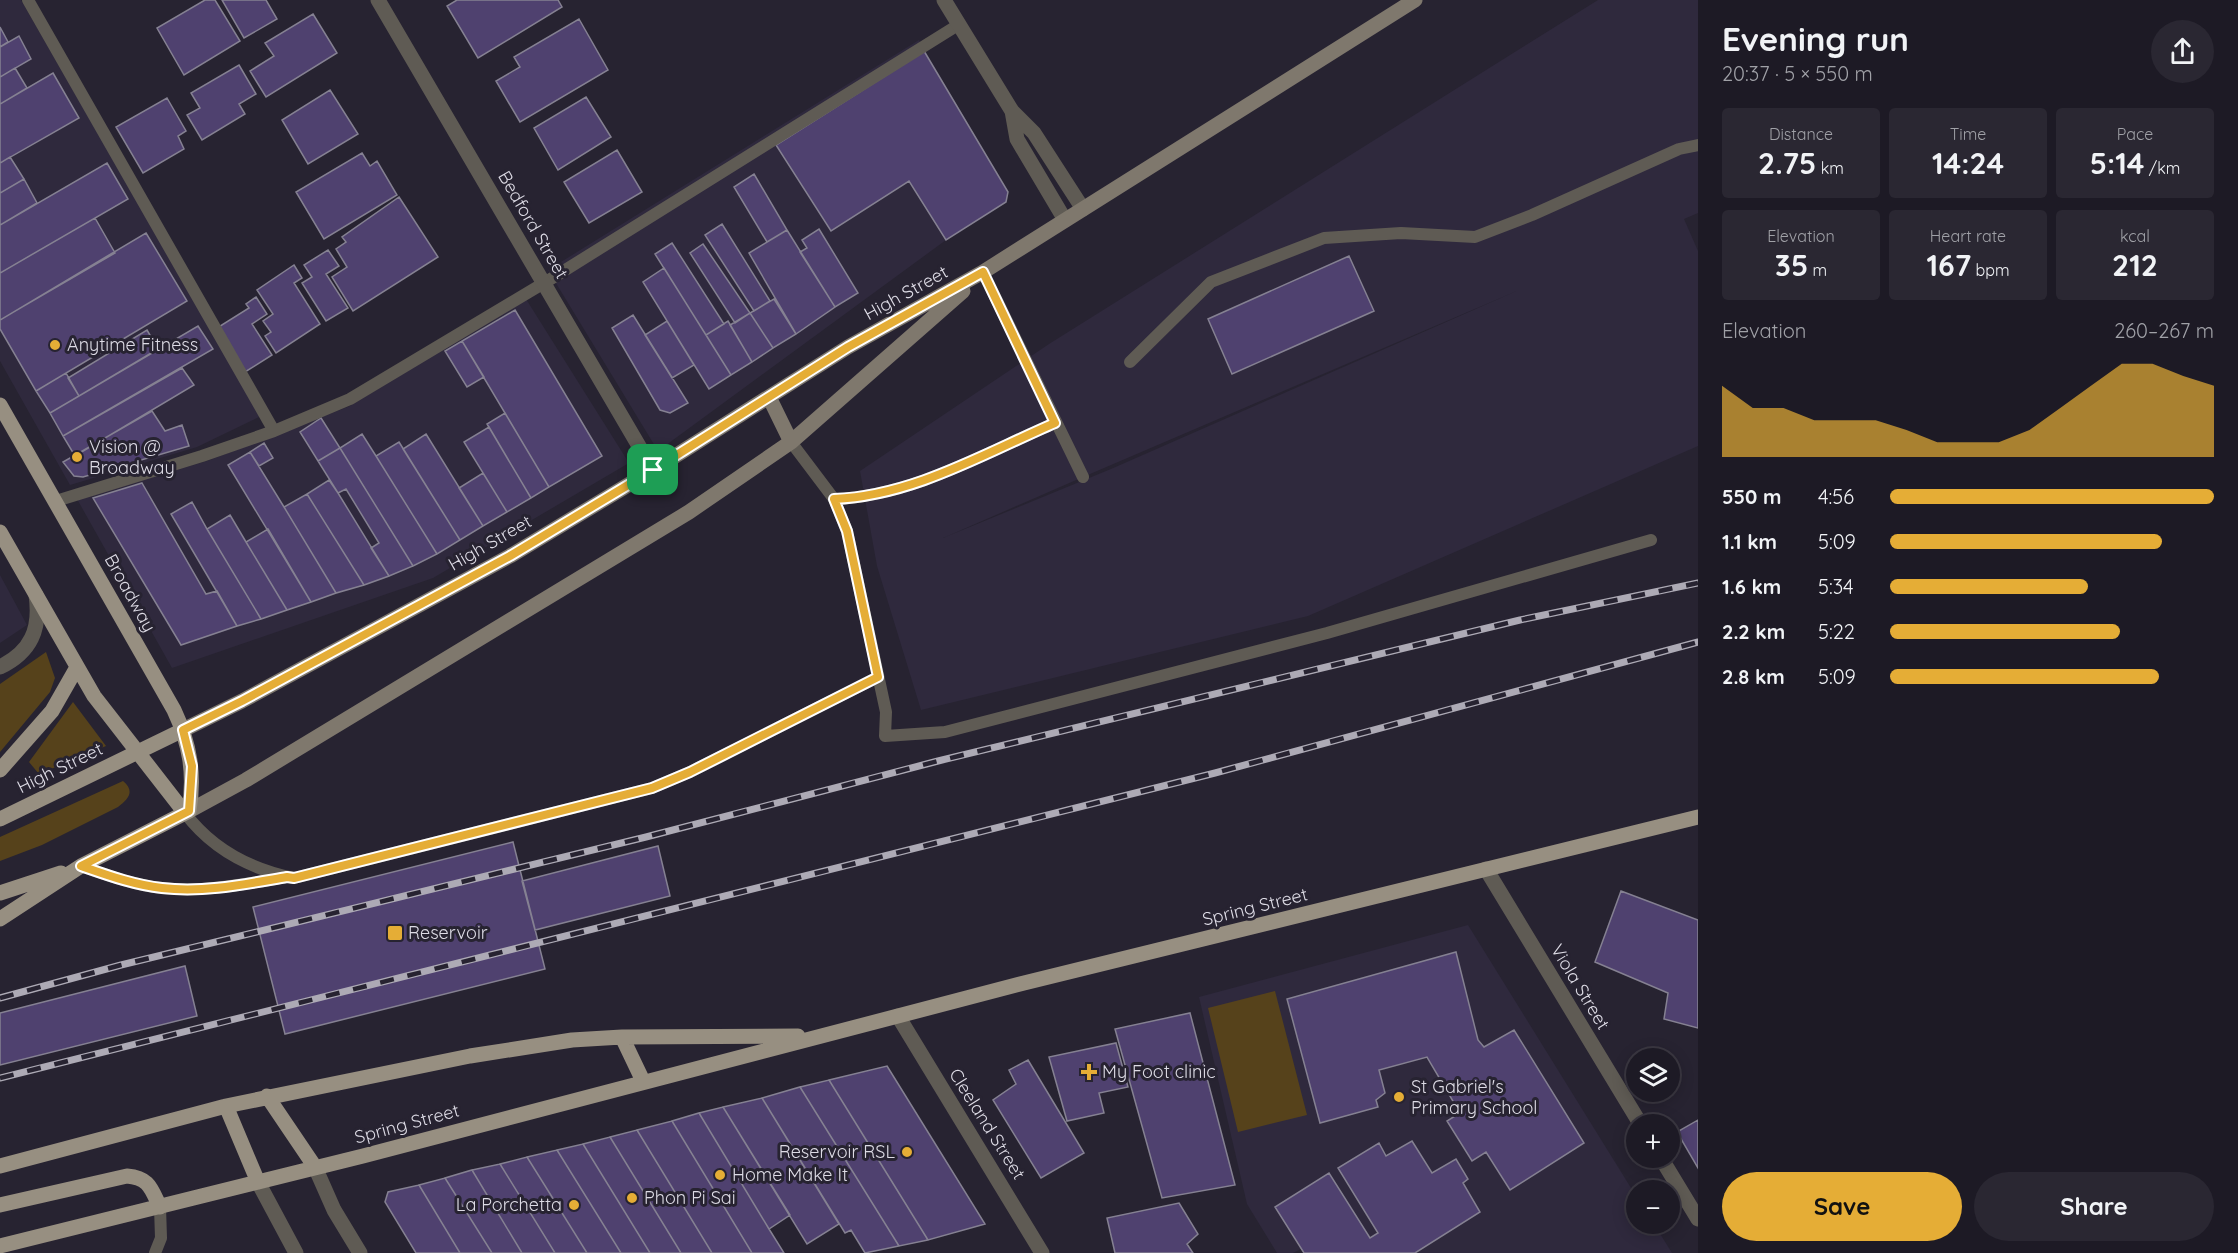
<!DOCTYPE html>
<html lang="en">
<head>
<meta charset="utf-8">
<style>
  body { margin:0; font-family:Quicksand,sans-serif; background:#2a2732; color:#f1f3f6; height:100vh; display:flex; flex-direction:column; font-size:22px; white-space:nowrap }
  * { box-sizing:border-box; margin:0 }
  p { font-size:20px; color:#a0a1a7 }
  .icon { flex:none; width:33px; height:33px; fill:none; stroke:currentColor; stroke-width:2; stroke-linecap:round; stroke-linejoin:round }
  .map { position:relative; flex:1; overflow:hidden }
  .drawer { display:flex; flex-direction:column; background:#1d1a25; width:540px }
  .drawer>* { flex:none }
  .controls { position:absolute; left:1626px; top:1048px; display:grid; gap:12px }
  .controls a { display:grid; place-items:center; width:54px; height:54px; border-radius:50%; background:#1d1a25; box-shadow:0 3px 15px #0003,0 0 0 2px #3b3842; font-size:30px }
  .pin { position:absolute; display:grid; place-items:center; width:51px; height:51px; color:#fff; margin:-26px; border-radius:12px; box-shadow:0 3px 9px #0006 }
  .round { display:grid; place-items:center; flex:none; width:63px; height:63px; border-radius:32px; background:#2a2732 }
  .head { display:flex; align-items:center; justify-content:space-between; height:102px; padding:0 24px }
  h1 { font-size:33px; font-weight:700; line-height:45px }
  .metrics { display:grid; grid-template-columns:repeat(3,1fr); gap:9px; height:102px; padding:6px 24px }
  .metrics div { display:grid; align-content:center; border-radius:6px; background:#2a2732; text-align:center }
  .metrics b { font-size:30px; font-weight:700 }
  .metrics small { font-size:16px; font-weight:400 }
  .metrics p { font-size:16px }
  .chart { height:168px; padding:12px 24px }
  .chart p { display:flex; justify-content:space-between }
  .chart svg { width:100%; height:108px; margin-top:6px; fill:#e5ad36; opacity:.7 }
  .button { display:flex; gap:12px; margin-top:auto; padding:12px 24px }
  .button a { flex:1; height:69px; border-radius:36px; background:#e5ad36; color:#111; font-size:24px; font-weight:700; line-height:69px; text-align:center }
  .button a+a { background:#2a2732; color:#f1f3f6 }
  ul { padding:0 24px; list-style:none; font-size:20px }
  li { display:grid; grid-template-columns:96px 72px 1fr; align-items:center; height:45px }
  li i { height:15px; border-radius:8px; background:#e5ad36 }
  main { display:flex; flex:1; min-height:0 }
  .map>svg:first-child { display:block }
</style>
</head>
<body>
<main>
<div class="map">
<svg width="1698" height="1253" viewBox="0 0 1698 1253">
  <rect width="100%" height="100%" fill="#272331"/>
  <path fill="#2f293d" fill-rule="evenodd" d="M0,0h21l240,416 -64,31 -127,38 -70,-124z
    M1598,0h100v213l-14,6 14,32v195l-390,170 -387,94 -44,-144 -17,-95 189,-127zM1519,290l-408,179 -168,69 140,-61z
    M919,40l89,152 -2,10 -60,38 -288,211 -110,-181z
    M526,299l103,164 -196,115 -261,90 -95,-169 130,-38 143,-55z
    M0,575l27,50 -27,18z
    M1468,925l168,271v28h18l18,29h-368l-3,-4 -8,4h-16l-30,-49 -48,-207z"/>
  <path fill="#56421b" d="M46,652l9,26 -5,14 -50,60v-68z
    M73,702l33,44 -67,28 -10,-12z
    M123,781c12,10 6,18 -5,26l-76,38 -42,16v-24z
    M1275,991l32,124 -69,17 -30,-124z"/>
  <path fill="#4f416f" stroke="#858192" stroke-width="1.5" d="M205,0h10l25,41 -56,34 -27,-47z
    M222,0h44l11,19 -33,19z
    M457,0h101l4,7 -84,51 -31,-52z
    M313,14l24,39 -71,44 -16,-26 24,-15 -9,-13z
    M579,19l29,51 -88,52 -24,-41 24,-14 -6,-10z
    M0,27l8,15 -8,5z
    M19,36l12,23 -31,18v-30z
    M924,51l84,141 -2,10 -60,38 -37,-59 -78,50 -55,-86z
    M239,65l17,29 -17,10 6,10 -43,26 -15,-25 13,-7 -9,-15z
    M15,68l12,20 -27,16v-27z
    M53,73l26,45 -79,45v-59z
    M330,90l28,44 -50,30 -26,-44z
    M586,97l25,40 -53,33 -24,-42z
    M167,98l19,33 -8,5 6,13 -41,24 -27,-46z
    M617,150l25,42 -53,31 -25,-41z
    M362,153l8,13 7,-5 20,34 -73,44 -28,-47z
    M10,157l14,22 -24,14v-30z
    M107,163l21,36 -128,74v-48z
    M754,174l33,56 -20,12 -33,-55z
    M24,179l13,24 -37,22v-32z
    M399,197l39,60 -85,54 -21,-34 15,-10 -11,-18 10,-7 -4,-5z
    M95,218l20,35 -115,67v-47z
    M722,224l48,77 -16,10 -49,-76z
    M819,229l39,64 -23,14 -35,-55 7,-4 -5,-8z
    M787,230l48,77 -39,27 -47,-81z
    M146,233l41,68 -151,90 -36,-62v-9z
    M672,243l52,81 -18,11 -51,-81z
    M703,244l47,69 -15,10 -45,-70z
    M328,250l11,16 -13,8 22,34 -22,13 -24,-38 10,-6 -8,-12z
    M1349,256l25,55 -142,63 -24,-55z
    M294,265l8,13 -8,5 26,41 -44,29 -11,-17 6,-4 -8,-11 10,-7 -16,-24z
    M664,268l67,107 -22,14 -66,-107z
    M256,297l11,17 -15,10 20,31 -27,17 -28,-44 32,-20 -3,-4z
    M774,299l22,35 -23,14 -23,-35z
    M515,310l87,146 -53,31 -87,-146z
    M750,313l23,35 -21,14 -22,-37z
    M633,315l55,88 -18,10 -10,-3 -48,-82z
    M667,321l27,44 -22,13 -27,-43z
    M728,321l24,41 -21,13 -25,-40z
    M198,326l15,23 -150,87 -13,-23z
    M147,330l11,19 -79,47 -11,-18z
    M462,341l22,36 -17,10 -22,-36z
    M182,368l12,17 -119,71 -12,-20z
    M66,373l13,23 -29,17 -14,-22z
    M152,411l13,20 17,-6 7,21 -106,31 -9,-1 -11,-14z
    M505,413l44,74 -18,11 -44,-74z
    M321,418l19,30 -22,13 -18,-29z
    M489,427l42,71 -24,14 -43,-70z
    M362,434l14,22 61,98 -24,12 -73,-118z
    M426,434l57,92 -23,14 -57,-91z
    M399,442l61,98 -23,14 -61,-98z
    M264,443l9,15 -14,8 -9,-14z
    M340,448l73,118 -24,10 -18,-28 8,-5 -33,-54 -8,4 -20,-32z
    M250,452l34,55 52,86 -25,9 -83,-137z
    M483,473l24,39 -24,14 -24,-38z
    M329,480l9,13 51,83 -25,9 -57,-91z
    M142,483l64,111 11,-3 20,35 -56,19 -88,-147z
    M307,494l57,91 -28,8 -52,-86z
    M192,502l15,27 54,90 -24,7 -66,-112z
    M230,515l16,27 41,68 -26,9 -54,-90z
    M268,529l43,73 -24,8 -41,-68z
    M513,842l32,127 -260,65 -32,-127z
    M658,846l12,50 -135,34 -13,-49z
    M1621,891l77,29v108l-34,-9 4,-26 -73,-31z
    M1456,952l22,88 6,7 30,-17 70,113 -74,47 -24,-38 -14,9 -25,-40 13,-8 -33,-56 -48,13 6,23 -9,7 2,7 -58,16 -33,-124z
    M185,966l12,50 -197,49v-52z
    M1190,1013l45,172 -73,13 -47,-169z
    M1116,1043l12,44 -29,6 5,20 -37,8 -18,-64z
    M1028,1060l56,93 -43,25 -48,-78 23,-16 -7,-14z
    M887,1066l98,158 -57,16 -99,-160z
    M829,1080l99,160 -29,6 -99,-159z
    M800,1087l99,159 -34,7 -14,-23 -6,3 -83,-135z
    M762,1098l77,126 -32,20 -84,-137z
    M723,1107l67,108 -21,14 -70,-116z
    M699,1113l70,116 15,24h-32l-80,-132z
    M1698,1120v48l-21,-36z
    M672,1121l80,132h-40l-75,-123z
    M637,1130l75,123h-31l-71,-116z
    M610,1137l71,116h-31l-67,-109z
    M1412,1141l20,32 24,-14 12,20 -5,4 17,29 -65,41h-111l-29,-46 54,-34 41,65 8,-5 -40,-65 41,-25 7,13z
    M583,1144l67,109h-29l-64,-103z
    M557,1150l64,103h-34l-60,-96z
    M527,1157l60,96h-32l-55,-89z
    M500,1164l55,89h-33l-50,-83z
    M472,1170l50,83h-30l-47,-75z
    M445,1178l47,75h-32l-41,-68z
    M419,1185l41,68h-44l-31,-51 3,-10z
    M1179,1203l19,31 -11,10 6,9h-78l-8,-35z"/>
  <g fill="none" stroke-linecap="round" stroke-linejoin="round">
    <path stroke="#5f5b54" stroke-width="12" d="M28,0l246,431
      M983,272l100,205
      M1130,362l81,-80 113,-44 77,-5 74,4 57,-22 147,-66 19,-4
      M791,442l43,57 13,32 39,181 -1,24 60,-4 382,-99 324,-93
      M834,499c79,-3 151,-46 221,-76
      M56,501l146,-45 72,-25 76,-32 204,-122 404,-252
      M185,813c27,36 65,56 109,65l358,-90 38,-16 188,-95
      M81,866c26,9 53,19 80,22 42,5 84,-4 125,-11
      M155,1253l6,-15 -1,-31"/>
    <path stroke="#5f5b54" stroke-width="15" d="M378,0l275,470
      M944,0l68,111 22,22 49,76
      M1012,111l5,28 48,81
      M0,667c31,-15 41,-38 36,-72
      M1486,869l155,256
      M898,1016l144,237
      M1661,1158l37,61"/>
    <path stroke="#5f5b54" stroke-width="15" d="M315,1167l19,43 26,43
      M258,1182l38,71"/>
    <path stroke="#7f786d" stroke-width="15" d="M769,397l22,45
      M183,730l59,-29 268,-145 143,-86 195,-123 135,-75 432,-272
      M189,811l57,-31 443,-268 102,-70 172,-151"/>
    <path stroke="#978f81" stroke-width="15" d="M0,405l174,305c16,34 21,64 15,101l-108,55 -81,53
      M0,532l94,164 91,117
      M0,770l52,-59 24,-42
      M0,819l183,-89
      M0,893l61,-20
      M622,1037l21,44
      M267,1096l48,71
      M226,1106l32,76
      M0,1166l226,-60 244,-50 102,-16 50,-3 176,-1
      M0,1205l127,-29c23,2 24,13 33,31
      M0,1246l363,-90 661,-173 674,-166"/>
    <g stroke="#adaab5" stroke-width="7">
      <path id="rail" d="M0,998l121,-33 525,-128 292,-76 582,-141 178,-37
        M0,1078l1215,-305 483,-131"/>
    </g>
    <use href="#rail" stroke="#272331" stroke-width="4.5" stroke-dasharray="14" stroke-linecap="butt"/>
  </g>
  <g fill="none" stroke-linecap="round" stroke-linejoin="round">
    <g stroke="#fff" stroke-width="12">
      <path id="route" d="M983,272l72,151c-70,30 -142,73 -221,76l13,32 31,146 -188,95 -38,16 -358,90 -7,-1c-41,7 -83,16 -125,11 -28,-3 -55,-13 -81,-22l108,-55 3,-45 -9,-36 59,-29 268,-145 143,-86 195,-123z"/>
    </g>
    <use href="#route" stroke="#e5ad36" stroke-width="8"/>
  </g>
  <g fill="#e5ad36" stroke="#272331" stroke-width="2">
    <circle cx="55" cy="345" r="6"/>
    <circle cx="77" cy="457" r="6"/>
    <rect x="387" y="925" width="16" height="16" rx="3"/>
    <path d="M1086 1063h6v6h6v6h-6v6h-6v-6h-6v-6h6z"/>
    <circle cx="1399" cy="1097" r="6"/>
    <circle cx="907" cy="1152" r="6"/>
    <circle cx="720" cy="1175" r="6"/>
    <circle cx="632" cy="1198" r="6"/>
    <circle cx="574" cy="1205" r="6"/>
  </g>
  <g text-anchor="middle" stroke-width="6" stroke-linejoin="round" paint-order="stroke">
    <g font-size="18" fill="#dddbe5" stroke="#272331">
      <text transform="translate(533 225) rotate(60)" y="6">Bedford Street</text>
      <text transform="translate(906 293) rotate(-29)" y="6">High Street</text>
      <text transform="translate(490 543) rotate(-30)" y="6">High Street</text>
      <text transform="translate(130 593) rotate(61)" y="6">Broadway</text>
      <text transform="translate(60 768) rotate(-26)" y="6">High Street</text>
      <text transform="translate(1255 907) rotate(-14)" y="6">Spring Street</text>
      <text transform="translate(1580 987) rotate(59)" y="6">Viola Street</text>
      <text transform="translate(407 1124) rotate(-15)" y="6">Spring Street</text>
      <text transform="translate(987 1124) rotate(58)" y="6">Cleeland Street</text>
    </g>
    <g font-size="18" fill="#dddbe5" stroke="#272331" text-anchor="start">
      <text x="67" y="351">Anytime Fitness</text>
      <text x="89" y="453">Vision @<tspan x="89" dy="21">Broadway</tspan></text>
      <text x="408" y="939">Reservoir</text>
      <text x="1102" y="1078">My Foot clinic</text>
      <text x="1411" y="1093">St Gabriel's<tspan x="1411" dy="21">Primary School</tspan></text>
      <text x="895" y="1158" text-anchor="end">Reservoir RSL</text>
      <text x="732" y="1181">Home Make It</text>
      <text x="644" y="1204">Phon Pi Sai</text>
      <text x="562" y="1211" text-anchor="end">La Porchetta</text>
    </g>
  </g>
</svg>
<div class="controls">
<a><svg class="icon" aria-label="layers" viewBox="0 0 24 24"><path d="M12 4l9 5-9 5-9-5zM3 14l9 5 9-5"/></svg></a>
<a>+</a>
<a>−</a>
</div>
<div class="pin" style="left:653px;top:470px;background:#1e9e55"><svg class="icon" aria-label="arrive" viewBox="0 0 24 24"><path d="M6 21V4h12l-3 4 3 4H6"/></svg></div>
</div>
<section class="drawer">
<div class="head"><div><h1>Evening run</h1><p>20:37 · 5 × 550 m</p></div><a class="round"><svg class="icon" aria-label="share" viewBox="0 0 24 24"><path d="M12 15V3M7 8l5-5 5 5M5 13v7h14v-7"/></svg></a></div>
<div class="metrics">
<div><p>Distance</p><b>2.75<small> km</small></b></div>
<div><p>Time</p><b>14:24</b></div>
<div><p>Pace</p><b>5:14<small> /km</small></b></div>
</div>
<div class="metrics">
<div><p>Elevation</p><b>35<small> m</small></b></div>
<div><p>Heart rate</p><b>167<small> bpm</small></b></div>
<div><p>kcal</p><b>212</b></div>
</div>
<div class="chart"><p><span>Elevation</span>260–267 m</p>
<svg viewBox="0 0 160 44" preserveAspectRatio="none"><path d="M0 44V15L10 24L20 24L30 29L40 29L50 29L60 33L70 38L80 38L90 38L100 33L110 24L120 15L130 6L140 6L150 11L160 15V44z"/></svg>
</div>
<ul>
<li><b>550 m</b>4:56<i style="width:100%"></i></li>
<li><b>1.1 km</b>5:09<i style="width:84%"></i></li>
<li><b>1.6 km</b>5:34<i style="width:61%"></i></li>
<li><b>2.2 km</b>5:22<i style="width:71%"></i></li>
<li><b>2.8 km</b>5:09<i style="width:83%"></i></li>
</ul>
<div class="button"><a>Save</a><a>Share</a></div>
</section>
</main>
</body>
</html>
